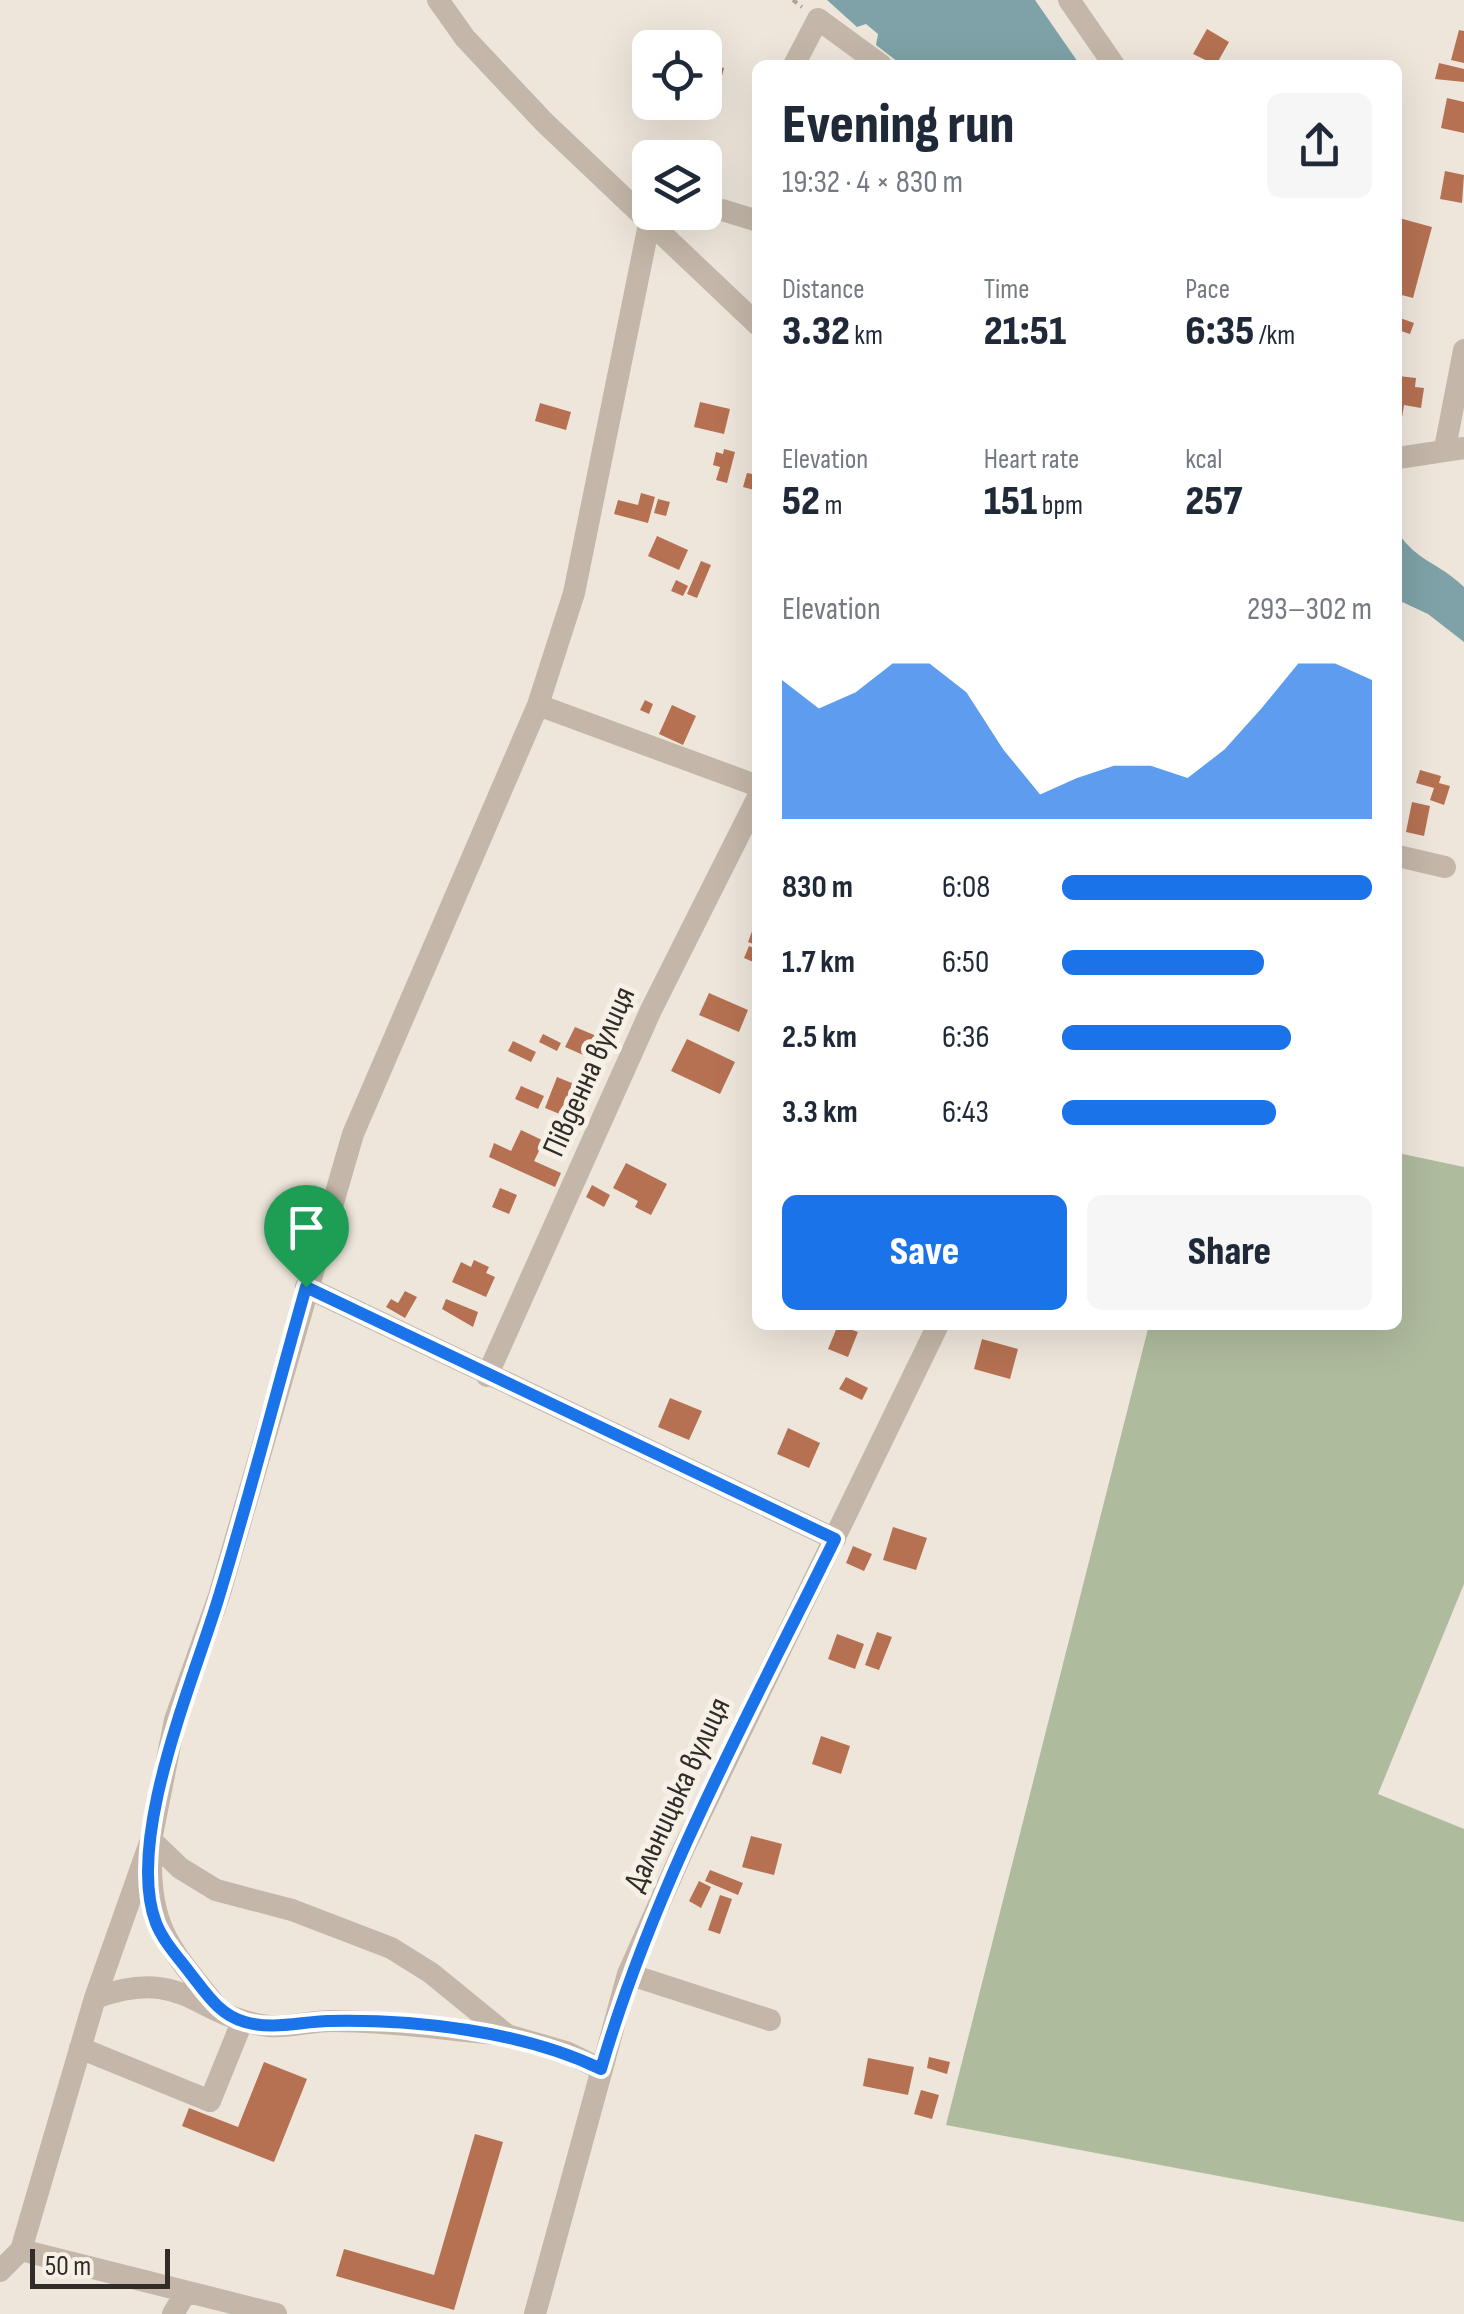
<!DOCTYPE html>
<html lang="en">
<head>
<meta charset="utf-8">
<style>
  body { margin:0; font-family:"Sofia Sans Condensed",sans-serif; background:#f6f6f7; color:#1f2937; height:100vh; display:flex; flex-direction:column; font-size:38px; white-space:nowrap }
  * { box-sizing:border-box; margin:0 }
  p { font-size:32px; color:#747a83 }
  .icon { flex:none; width:55px; height:55px; fill:none; stroke:currentColor; stroke-width:2; stroke-linecap:round; stroke-linejoin:round }
  .map { position:relative; flex:1; overflow:hidden }
  .details { position:absolute; left:752px; top:60px; width:650px; height:1270px; display:flex; flex-direction:column; background:#fff; border-radius:15px; box-shadow:0 10px 40px #0002 }
  .details>* { flex:none }
  .fabs { position:absolute; left:632px; top:30px; display:grid; gap:20px }
  .fabs a { display:grid; place-items:center; width:90px; height:90px; border-radius:15px; background:#fff; box-shadow:0 10px 40px #0002; font-size:50px }
  .scale { position:absolute; left:30px; bottom:25px; width:140px; box-sizing:border-box; padding-left:10px; border:5px solid #322c28; border-top:0; font-size:28px; line-height:35px; white-space:nowrap; color:#322c28; -webkit-text-stroke:8px #f6f0e7; paint-order:stroke }
  .pin { position:absolute; display:grid; place-items:center; width:85px; height:85px; color:#fff; margin:-102px -42px; border-radius:50% 50% 50% 0; rotate:-45deg; box-shadow:0 0 10px #0007 }
  .pin .icon { rotate:45deg }
  .round { display:grid; place-items:center; flex:none; width:105px; height:105px; border-radius:15px; background:#f6f6f7 }
  .overview { display:flex; align-items:center; justify-content:space-between; height:170px; padding:0 30px }
  h1 { font-size:55px; font-weight:800; line-height:75px }
  .figures { display:grid; grid-template-columns:repeat(3,1fr); gap:15px; height:170px; padding:10px 30px }
  .figures div { display:grid; align-content:center }
  .figures b { font-size:42px; font-weight:800 }
  .figures small { font-size:28px; font-weight:400 }
  .figures p { font-size:28px }
  .chart { height:280px; padding:20px 30px }
  .chart p { display:flex; justify-content:space-between }
  .chart svg { width:100%; height:180px; margin-top:10px; fill:#1a73e8; opacity:.7 }
  .cta { display:flex; gap:20px; margin-top:auto; padding:20px 30px }
  .cta a { flex:1; height:115px; border-radius:15px; background:#1a73e8; color:#fff; font-size:40px; font-weight:800; line-height:115px; text-align:center }
  .cta a+a { background:#f6f6f7; color:#1f2937 }
  ul { padding:0 30px; list-style:none; font-size:32px }
  li { display:grid; grid-template-columns:160px 120px 1fr; align-items:center; height:75px }
  li i { height:25px; border-radius:12px; background:#1a73e8 }
  .map>svg:first-child { display:block }
</style>
</head>
<body>
<div class="map">
<svg width="1464" height="2314" viewBox="0 0 1464 2314">
  <rect width="100%" height="100%" fill="#eee6db"/>
  <path fill="#afbb9d" d="M1398,1153l66,14v417l-86,210 86,35v393l-518,-97 203,-800h249z"/>
  <path fill="#7ea2a7" d="M827,0h208l45,65h-178l-26,-20 2,-11 -12,-10 -9,3z
    M1398,533c20,29 40,29 66,54v55l-36,-28 -30,-14z"/>
  <path fill="#b57152" d="M1207,29l22,13 -13,23 -23,-11z
    M1459,30l5,1v32l-13,-3z
    M705,63l19,5 -9,35 -10,-3z
    M1439,63l25,6v13l-29,-3z
    M1447,98l17,4v31l-23,-5z
    M1445,171l19,4 -2,28 -22,-4z
    M1399,218l33,9 -19,71 -15,-4z
    M1400,318l14,5 -4,11 -12,-4z
    M1398,376l18,2 -1,9 9,1 -3,20 -17,-3 -4,25z
    M700,402l30,7 -6,25 -30,-7z
    M540,403l31,9 -5,18 -31,-9z
    M724,449l11,3 -8,31 -11,-3 4,-13 -7,-2 3,-13 7,2z
    M747,473l11,2v16l-15,-4z
    M641,493l14,4 -7,26 -34,-9 4,-14 20,5z
    M658,499l12,3 -4,14 -12,-3z
    M657,536l31,14 -9,20 -31,-14z
    M701,561l10,4 -14,33 -10,-4z
    M676,580l12,6 -5,10 -12,-5z
    M645,700l8,4 -4,10 -9,-4z
    M672,705l24,11 -13,29 -24,-11z
    M1420,770l21,6 -2,7 11,3 -6,19 -14,-5 4,-12 -18,-5z
    M1412,802l18,4 -6,30 -18,-4z
    M757,918h1v28l-10,-4z
    M749,946l9,4v14l-14,-6z
    M709,993l39,17 -9,22 -40,-17z
    M575,1027l24,10 -9,21 -25,-11z
    M543,1034l18,9 -4,8 -18,-9z
    M687,1039l48,23 -15,32 -49,-23z
    M513,1041l23,11 -5,10 -23,-11z
    M557,1077l27,11 -12,31 -27,-11z
    M521,1086l23,10 -6,13 -23,-10z
    M521,1130l23,11 -10,20 27,12 -6,14 -66,-30 5,-14 17,8z
    M626,1163l41,21 -16,31 -16,-8 3,-6 -25,-13z
    M592,1185l18,10 -6,12 -18,-10z
    M500,1188l17,7 -8,19 -17,-7z
    M474,1260l15,7 -3,6 9,4 -9,20 -34,-15 9,-20 10,5z
    M405,1291l12,6 -12,21 -19,-11 5,-8 7,4z
    M446,1299l32,13 -5,15 -31,-18z
    M838,1325l20,7 -10,25 -20,-8z
    M982,1339l36,10 -8,30 -36,-10z
    M846,1377l22,11 -6,12 -23,-11z
    M670,1398l32,13 -13,29 -31,-13z
    M788,1428l32,15 -11,25 -32,-14z
    M893,1527l34,11 -11,32 -33,-10z
    M853,1546l19,8 -8,17 -18,-8z
    M877,1632l15,5 -13,33 -14,-5z
    M837,1634l27,10 -9,25 -27,-10z
    M821,1736l29,10 -9,28 -29,-10z
    M751,1836l31,8 -8,31 -32,-8z
    M710,1870l33,13 -5,12 -33,-14z
    M699,1881l12,6 -10,21 -12,-7z
    M720,1895l12,4 -12,35 -12,-4z
    M929,2057l21,5 -3,12 -20,-6z
    M868,2058l46,9 -6,28 -45,-9z
    M264,2062l43,17 -33,83 -92,-36 7,-18 49,19z
    M921,2090l18,5 -7,24 -18,-5z
    M475,2134l28,8 -49,168 -118,-34 8,-27 90,26z"/>
  <g fill="none" stroke-linecap="round" stroke-linejoin="round">
    <path stroke="#afa293" stroke-width="4" stroke-dasharray="5 5" stroke-linecap="butt" d="M793,0l9,7"/>
    <path stroke="#c4b7a9" stroke-width="22" d="M438,0l27,38 79,84 214,203
      M1069,0l45,65
      M794,65l24,-46 63,46
      M705,212l17,-2 36,11
      M1445,448l19,-98
      M1398,458l66,-10
      M538,705l220,81
      M1398,856l47,11
      M306,1287l529,252
      M487,1376l164,-366 107,-213
      M151,1840l29,28 36,22 76,20 99,38 40,25 76,62 59,17 35,17
      M151,1860c-1,72 23,92 65,146
      M628,1974l142,46
      M95,1998c90,-33 99,19 174,28 21,2 41,-5 62,-5 58,0 118,9 176,14
      M80,2048l130,53 32,-79
      M21,2250l255,64
      M0,2271l21,-21 74,-252 56,-158 24,-120 44,-124 134,-462 185,-429 36,-112 75,-369 55,-12
      M173,2314l13,-22
      M535,2314l93,-340 56,-126 254,-523"/>
  </g>
  <g fill="none" stroke-linecap="round" stroke-linejoin="round">
    <g stroke="#fff" stroke-width="20">
      <path id="route" d="M306,1287l529,252c-85,173 -180,344 -234,530 -79,-38 -186,-50 -273,-48 -29,1 -55,9 -83,1 -26,-7 -39,-29 -55,-49 -12,-16 -27,-32 -34,-50 -32,-84 40,-248 64,-330 31,-102 57,-204 86,-306z"/>
    </g>
    <use href="#route" stroke="#1a73e8" stroke-width="12"/>
  </g>
  <g text-anchor="middle" stroke-width="10" stroke-linejoin="round" paint-order="stroke">
    <g font-size="32" fill="#322c28" stroke="#f6f0e7">
      <text transform="translate(588 1071) rotate(-66)" y="11">Південна вулиця</text>
      <text transform="translate(676 1794) rotate(-65)" y="11">Дальницька вулиця</text>
    </g>
  </g>
</svg>
<div class="fabs">
<a><svg class="icon" aria-label="locate" viewBox="0 0 24 24"><circle cx="12" cy="12" r="6"/><path d="M12 2v4M12 18v4M2 12h4M18 12h4"/></svg></a>
<a><svg class="icon" aria-label="layers" viewBox="0 0 24 24"><path d="M12 4l9 5-9 5-9-5zM3 14l9 5 9-5"/></svg></a>
</div>
<div class="scale">50 m</div>
<div class="pin" style="left:306px;top:1287px;background:#1e9e55"><svg class="icon" aria-label="arrive" viewBox="0 0 24 24"><path d="M6 21V4h12l-3 4 3 4H6"/></svg></div>
<section class="details">
<div class="overview"><div><h1>Evening run</h1><p>19:32 · 4 × 830 m</p></div><a class="round"><svg class="icon" aria-label="share" viewBox="0 0 24 24"><path d="M12 15V3M7 8l5-5 5 5M5 13v7h14v-7"/></svg></a></div>
<div class="figures">
<div><p>Distance</p><b>3.32<small> km</small></b></div>
<div><p>Time</p><b>21:51</b></div>
<div><p>Pace</p><b>6:35<small> /km</small></b></div>
</div>
<div class="figures">
<div><p>Elevation</p><b>52<small> m</small></b></div>
<div><p>Heart rate</p><b>151<small> bpm</small></b></div>
<div><p>kcal</p><b>257</b></div>
</div>
<div class="chart"><p><span>Elevation</span>293–302 m</p>
<svg viewBox="0 0 160 44" preserveAspectRatio="none"><path d="M0 44V10L10 17L20 13L30 6L40 6L50 13L60 27L70 38L80 34L90 31L100 31L110 34L120 27L130 17L140 6L150 6L160 10V44z"/></svg>
</div>
<ul>
<li><b>830 m</b>6:08<i style="width:100%"></i></li>
<li><b>1.7 km</b>6:50<i style="width:65%"></i></li>
<li><b>2.5 km</b>6:36<i style="width:74%"></i></li>
<li><b>3.3 km</b>6:43<i style="width:69%"></i></li>
</ul>
<div class="cta"><a>Save</a><a>Share</a></div>
</section>
</div>
</body>
</html>
